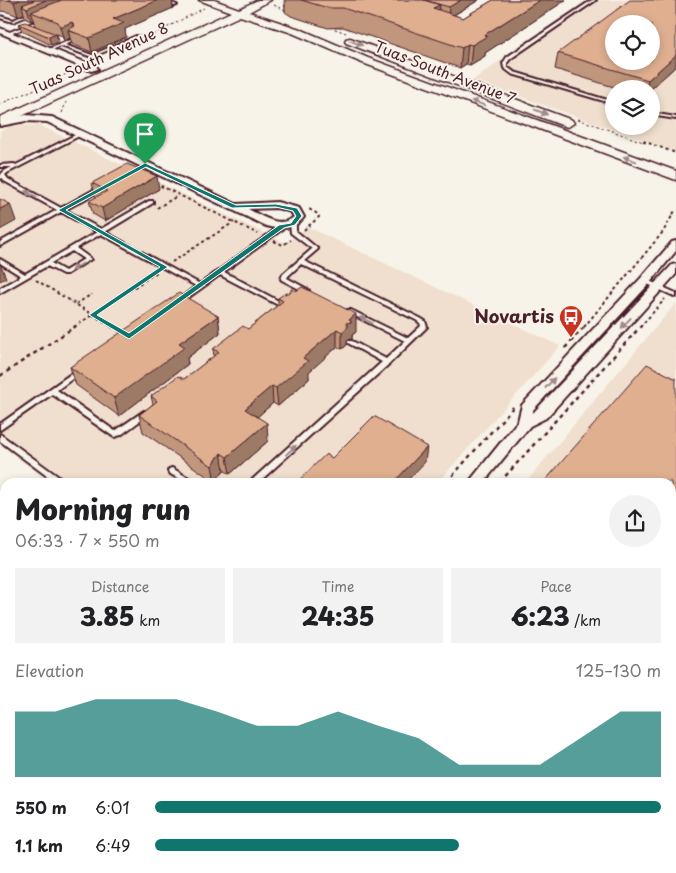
<!DOCTYPE html>
<html lang="en">
<head>
<meta charset="utf-8">
<style>
  body { margin:0; font-family:"Playpen Sans",sans-serif; background:#f2f2f2; color:#202124; height:100vh; display:flex; flex-direction:column; font-size:19px; white-space:nowrap }
  * { box-sizing:border-box; margin:0 }
  p { font-size:16px; color:#757577 }
  .icon { flex:none; width:28px; height:28px; fill:none; stroke:currentColor; stroke-width:2; stroke-linecap:round; stroke-linejoin:round }
  .map { position:relative; flex:1; overflow:hidden }
  .sheet { position:absolute; left:0px; top:478px; width:676px; height:396px; display:flex; flex-direction:column; background:#fff; border-radius:15px 15px 0 0; box-shadow:0 2px 8px #0003 }
  .sheet>* { flex:none }
  .fabs { position:absolute; left:605px; top:15px; display:grid; gap:10px }
  .fabs a { display:grid; place-items:center; width:55px; height:55px; border-radius:50%; background:#fff; box-shadow:0 2px 8px #0003; font-size:25px }
  .pin { position:absolute; display:grid; place-items:center; width:42px; height:42px; color:#fff; margin:-51px -21px; border-radius:50% 50% 50% 0; rotate:-45deg; box-shadow:0 0 5px #0007 }
  .pin .icon { rotate:45deg }
  .round { display:grid; place-items:center; flex:none; width:52px; height:52px; border-radius:26px; background:#f2f2f2 }
  .overview { display:flex; align-items:center; justify-content:space-between; height:85px; padding:0 15px }
  h1 { font-size:28px; font-weight:800; line-height:38px }
  .figures { display:grid; grid-template-columns:repeat(3,1fr); gap:8px; height:85px; padding:5px 15px }
  .figures div { display:grid; align-content:center; border-radius:0px; background:#f2f2f2; text-align:center }
  .figures b { font-size:25px; font-weight:800 }
  .figures small { font-size:14px; font-weight:400 }
  .figures p { font-size:14px }
  .chart { height:140px; padding:10px 15px }
  .chart p { display:flex; justify-content:space-between }
  .chart svg { width:100%; height:90px; margin-top:5px; fill:#0f766e; opacity:.7 }
  ul { padding:0 15px; list-style:none; font-size:16px }
  li { display:grid; grid-template-columns:80px 60px 1fr; align-items:center; height:38px }
  li i { height:12px; border-radius:6px; background:#0f766e }
  .map>svg:first-child { display:block }
</style>
</head>
<body>
<div class="map">
<svg width="676" height="873" viewBox="0 0 676 873">
  <rect width="100%" height="100%" fill="#f7f3e8"/>
  <filter id="ink" filterUnits="userSpaceOnUse"><feTurbulence type="fractalNoise" baseFrequency=".02" numOctaves="2"/><feDisplacementMap in="SourceGraphic" scale="10" xChannelSelector="R" yChannelSelector="G"/><feConvolveMatrix kernelMatrix="1 2 1 2 8 2 1 2 1" color-interpolation-filters="sRGB"/></filter>
  <g filter="url(#ink)">
    <path fill="#f0dfce" fill-rule="evenodd" d="M587,0h89v152l-203,-72zM614,24h37v37h-37zM614,89h37v37h-37z
      M39,125l246,118 23,-16 252,119 -122,136h-389l-49,-38v-313l11,-5z
      M676,303v384l-5,-3v-202h-145z
      M671,748l5,4v121h-475l4,-4h466z"/>
    <g fill="none" stroke-linecap="round" stroke-linejoin="round">
      <g stroke="#4a1f2b" stroke-width="4">
        <path id="lane" d="M158,0h6l13,5 -3,1z
          M592,0h4l-86,59 -3,4v4l7,5 100,30v2l-102,-30 -8,-6 -1,-5 4,-6z
          M32,12l3,1 -22,9 -13,-4v-2l13,4z
          M42,19l3,1 -35,14 -3,-1z
          M136,36l3,1 -47,20 -31,-11 -11,5 -3,-1 28,-12 2,1 -1,1 -11,5 27,10z
          M651,113l25,4v2l-25,-4z
          M79,133l4,1 -76,39 -2,2 3,4 53,29 38,-21h4v2l-38,21 36,19 48,-28h4v2l-48,29 95,52 80,-58h4v2l-60,44 64,34 1,1 -1,1h-4l-64,-33 -39,28h-4v-2l19,-15 -95,-52 -25,14 15,11 -24,15h-4l-16,-8 -47,27v-5l21,-12 -21,-13v-4l25,15 72,-42 -36,-20 -61,34v-4l57,-32 -53,-29 -1,-3 -3,1c0,-7 6,-9 12,-12h-12v-2l14,-1 2,1zM72,251l12,8 -19,12 -14,-8z
          M293,222l3,2v7l22,18 -14,12 116,57 5,3 2,6 -38,37 -130,118h-7v-2l130,-118 -34,-19 -1,-1 1,-1h4l34,18 19,-18 -58,-29 -1,-1 1,-1h4l57,28 13,-12 -1,-3 -4,-3 -115,-56 -13,12 -1,2 22,12v2h-4l-23,-12 -1,-1 2,-5 29,-25 -21,-16 -1,-9z
          M645,279l31,14v4l-33,-15v-2z
          M78,369h2l3,2 -26,19 58,41 29,-20h4l1,2 -1,2 -27,20 -7,2 -62,-43 -52,36v-6z
          M0,434l63,46v2h-8l-55,-41z
          M172,468l20,12v2h-8l-15,-9 -1,-2 1,-2z
          M676,625c0,6 0,13 -5,16 0,-6 -2,-13 5,-16z"/>
      </g>
      <g stroke="#4a1f2b" stroke-width="4">
        <path id="street" d="M0,28l97,39 1,2 -7,2 -91,-38z
          M26,115l26,2 184,87 41,-2 22,6 5,9c-10,13 -23,13 -38,9l-219,-104 -21,-1 -26,5v-6zM277,208l14,4 3,5c-15,12 -32,-1 -46,-8z
          M676,241v10l-27,33 -116,126v3l139,-148 4,-1v10l-130,144 -16,8 -46,56h-15l49,-61 4,-16 119,-127 31,-36z
          M671,703l5,2v20l-5,-2z
          M129,869h22l-2,4h-22z"/>
      </g>
      <g stroke="#4a1f2b" stroke-width="3">
        <path id="secondary" d="M199,0h15l25,9 19,-9h13l-22,12 51,17 68,29 308,113v9l-316,-118 -68,-29 -52,-17 -240,110v-9l231,-105z
          M350,38l222,82 2,3 -6,4 -4,-1 -218,-83 -1,-2 1,-2z"/>
      </g>
      <path stroke="#4a1f2b" stroke-width="1" stroke-dasharray="2.5 2.5" stroke-linecap="butt" d="M284,0l1,11
        M274,5l13,6
        M330,27l16,6
        M145,39l59,-31
        M0,104l54,-23 19,-11
        M62,113l4,-11
        M578,119l68,24"/>
      <path stroke="#4a1f2b" stroke-width="2" stroke-dasharray="3 3" stroke-linecap="butt" d="M643,141l33,12
        M155,183l103,51
        M157,208l22,-13
        M304,230l15,-13 -1,-3 -11,-6
        M274,241l9,4 8,-5
        M172,262l62,-40
        M36,280l77,47
        M76,304l16,-10
        M74,327l83,-55
        M584,327l79,-95 13,-23
        M640,327l25,-28"/>
      <path stroke="#4a1f2b" stroke-width="2.5" stroke-dasharray="4 4" stroke-linecap="butt" d="M111,326l12,7
        M565,348l20,-22
        M0,376l76,-50
        M447,482l68,-77
        M500,482l141,-156"/>
      <path stroke="#4a1f2b" stroke-width="3" stroke-dasharray="5 5" stroke-linecap="butt" d="M671,735l5,3
        M103,873l4,-4
        M178,873l4,-4"/>
      <use href="#lane" fill="#f7f3e8" fill-rule="evenodd"/>
      <use href="#street" fill="#f7f3e8" fill-rule="evenodd"/>
      <use href="#secondary" fill="#f7f3e8" fill-rule="evenodd"/>
    </g>
    <path fill="#c0967c" stroke="#4a1f2b" d="M0,0h172l1,8 -48,21 1,8 -34,15 -20,-8 -2,-6 -6,3 -2,-5 -5,-2 2,8 -8,3 -29,-14 -3,-7 16,2 -1,-6 -3,1 -5,-2 -2,-5 -6,2 -10,-4 -8,-1z
      M285,0h194l-25,15 9,3 30,-18h73l-81,53v3l-15,9 -4,-1 -6,4 -117,-41 -15,1 -37,-12 -6,-4z
      M558,53l118,13 -25,23h-31l-65,-20z
      M92,183l67,6 -54,32 -12,-7 -4,-13 8,-4 -2,-1z
      M278,298l78,34 -4,3v4l-5,1v5l-5,4 -5,-2 -29,25 1,7 -31,27 -5,-3 -16,14 11,24 -38,33 -6,-4 -9,12 -72,-50 -4,-17 14,-11 -2,-8 33,-17 30,-23 -1,-7 35,-20 30,-24z
      M218,316l2,17 -33,25 1,6 -69,52 -43,-31 -6,-18z"/>
    <path fill="#9c7a65" stroke="#4a1f2b" d="M20,0h64l-53,12 3,8 -3,1 -4,-13 -5,-3 2,9 -6,2 -4,-14z
      M158,0h14l1,8 -48,21 1,8 -34,15 -3,-14 24,-19z
      M461,0h18l-31,18 1,-11z
      M540,0h26l-81,53v3l-15,9 2,-20 12,-10z
      M440,5l-2,19 -5,-16z
      M72,22l3,11 -7,-3 2,8 -6,3 -4,-14z
      M56,34l3,8 -8,3 -2,-8z
      M468,44l-2,20 -6,4 2,-20z
      M676,55v11l-25,23h-5l2,-9z
      M157,176l2,13 -54,32 -3,-13z
      M10,204l6,17 -16,9v-21z
      M0,263l6,15 -6,3z
      M356,314v18l-4,3v4l-5,1v5l-5,4v-17l4,-9z
      M218,316l2,17 -33,25 1,6 -69,52 -5,-18 65,-55z
      M337,329v18l-28,25v7l-31,27 -2,-18 27,-30z
      M272,386l1,17 -26,23 -2,-17z
      M267,423l1,18 -38,33 -3,-17z
      M427,447l-2,15 -19,20h-12z
      M221,453l3,17 -9,12 -3,-16z
      M676,526v4l-5,7v-4z"/>
    <path fill="#dfaf90" stroke="#4a1f2b" fill-rule="evenodd" d="M8,0h12l-6,2z
      M35,0h11l-19,8 -5,-3z
      M62,0h96l-45,19 11,4 -35,15 -21,-8 7,-4 -3,-4 -12,5 -2,-5 -27,-10z
      M301,0h123l16,5 -7,3 30,10 30,-18h47l-56,35 3,1 -15,9 -4,-1 -6,4 -119,-40h-15z
      M424,0h37l-12,7z
      M630,0h46v55l-28,25 -90,-27zM614,24h37v37h-37z
      M25,22l31,12 -7,3 -30,-13z
      M127,164l30,12 -55,32 -13,-7 18,-10 -15,-8z
      M0,199l10,5 -10,5z
      M302,287l54,27 -7,6 3,2 -6,1 2,4 -6,5 -5,-3 -34,29 5,3 -32,27 -4,-2 -27,23 22,14 -40,34 -6,-4 -9,13 -73,-51 18,-14 -6,-5 27,-20 6,3 35,-27 -6,-3 30,-23 5,3 35,-28 -5,-3 6,-4 7,-2v-3l5,2z
      M179,293l39,23 -39,27 6,4 -71,51 -44,-31z
      M647,364l29,15v147l-5,7v-51h-127z
      M374,416l53,31 -33,35h-97l29,-28 6,4z
      M0,640l5,5v148l-5,-6z"/>
    <defs><path id="oneway-solid" d="M-6-.8H1V-3.2L6.5 0L1 3.2V.8H-6Z" transform="scale(1.25)"/></defs>
    <g fill="#a0898a">
      <use href="#oneway-solid" transform="translate(356 43) rotate(20)"/>
      <use href="#oneway-solid" transform="translate(478 103) rotate(-160)"/>
      <use href="#oneway-solid" transform="translate(541 112) rotate(21)"/>
      <use href="#oneway-solid" transform="translate(630 159) rotate(-160)"/>
      <use href="#oneway-solid" transform="translate(31 194) rotate(-151)"/>
      <use href="#oneway-solid" transform="translate(77 267) rotate(149)"/>
      <use href="#oneway-solid" transform="translate(366 320) rotate(-154)"/>
      <use href="#oneway-solid" transform="translate(626 323) rotate(133)"/>
      <use href="#oneway-solid" transform="translate(550 383) rotate(-47)"/>
      <use href="#oneway-solid" transform="translate(291 450) rotate(-42)"/>
    </g>
  </g>
  <path fill="#0f766e" stroke="#fff" fill-rule="evenodd" d="M145,163l91,42 40,-1 21,4 5,8 -7,9 -11,3 -155,111 -40,-24 71,-48 -102,-57zM146,167l86,41 44,-1 17,4 3,5 -5,7 -12,2 -150,108 -32,-18 71,-48 -102,-57z"/>
  <defs>
    <g id="bus-pin" transform="scale(1.25)"><path d="M0 17L-7.5 6A9.5 9.5 0 1 1 7.5 6Z" fill="#c8321e" stroke="#f7f3e8"/><path d="M-5-6H5V4H4V6H2V4H-2V6H-4V4H-5ZM-3.5-4V0h7V-4ZM-3.5 1.2v1.5H-2V1.2ZM2 1.2v1.5H3.5V1.2Z" fill="#fff"/></g>
  </defs>
  <g fill-rule="evenodd">
    <use href="#bus-pin" x="571" y="317"/>
  </g>
  <g text-anchor="middle" stroke-width="4" stroke-linejoin="round" paint-order="stroke">
    <g font-size="15" fill="#4a1f2b" stroke="#f7f3e8">
      <text transform="translate(99 59) rotate(-25)" y="5">Tuas South Avenue 8</text>
      <text transform="translate(445 73) rotate(21)" y="5">Tuas South Avenue 7</text>
    </g>
    <g font-size="18" font-weight="bold" fill="#4a1f2b" stroke="#f7f3e8" text-anchor="end">
      <text x="554" y="323">Novartis</text>
    </g>
  </g>
</svg>
<div class="fabs">
<a><svg class="icon" aria-label="locate" viewBox="0 0 24 24"><circle cx="12" cy="12" r="6"/><path d="M12 2v4M12 18v4M2 12h4M18 12h4"/></svg></a>
<a><svg class="icon" aria-label="layers" viewBox="0 0 24 24"><path d="M12 4l9 5-9 5-9-5zM3 14l9 5 9-5"/></svg></a>
</div>
<div class="pin" style="left:145px;top:164px;background:#1e9e55"><svg class="icon" aria-label="arrive" viewBox="0 0 24 24"><path d="M6 21V4h12l-3 4 3 4H6"/></svg></div>
<section class="sheet">
<div class="overview"><div><h1>Morning run</h1><p>06:33 · 7 × 550 m</p></div><a class="round"><svg class="icon" aria-label="share" viewBox="0 0 24 24"><path d="M12 15V3M7 8l5-5 5 5M5 13v7h14v-7"/></svg></a></div>
<div class="figures">
<div><p>Distance</p><b>3.85<small> km</small></b></div>
<div><p>Time</p><b>24:35</b></div>
<div><p>Pace</p><b>6:23<small> /km</small></b></div>
</div>
<div class="chart"><p><span>Elevation</span>125–130 m</p>
<svg viewBox="0 0 160 44" preserveAspectRatio="none"><path d="M0 44V12L10 12L20 6L30 6L40 6L50 12L60 19L70 19L80 12L90 19L100 25L110 38L120 38L130 38L140 25L150 12L160 12V44z"/></svg>
</div>
<ul>
<li><b>550 m</b>6:01<i style="width:100%"></i></li>
<li><b>1.1 km</b>6:49<i style="width:60%"></i></li>
</ul>
</section>
</div>
</body>
</html>
